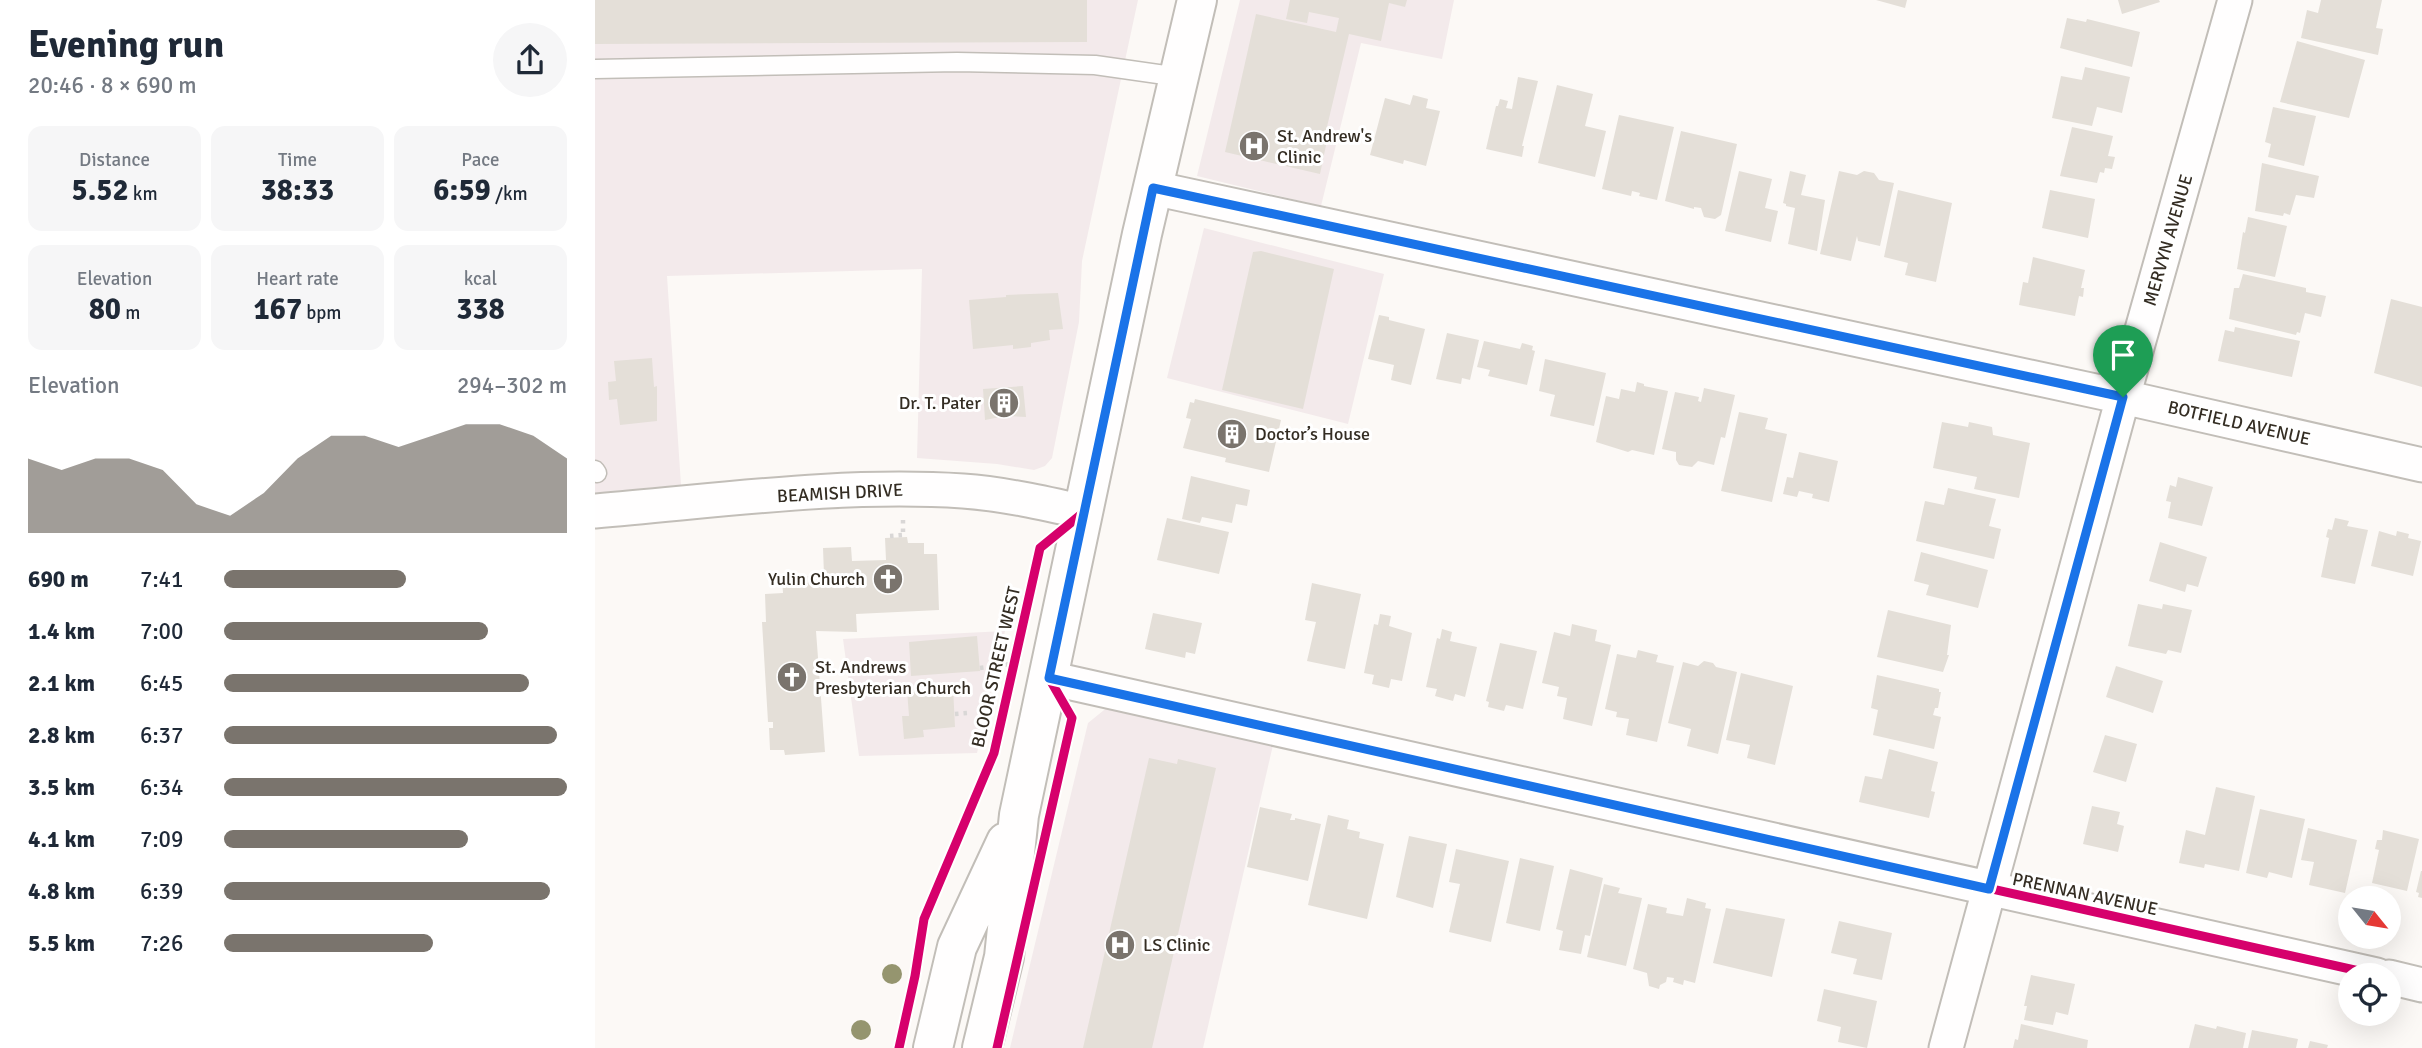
<!DOCTYPE html>
<html lang="en">
<head>
<meta charset="utf-8">
<style>
  body { margin:0; font-family:Signika,sans-serif; background:#f6f6f7; color:#1f2937; height:100vh; display:flex; flex-direction:column; font-size:26px; white-space:nowrap }
  * { box-sizing:border-box; margin:0 }
  p { font-size:23px; color:#747a83 }
  .icon { flex:none; width:38px; height:38px; fill:none; stroke:currentColor; stroke-width:2; stroke-linecap:round; stroke-linejoin:round }
  .map { position:relative; flex:1; overflow:hidden }
  .side { display:flex; flex-direction:column; background:#fff; width:595px }
  .side>* { flex:none }
  .needle { width:46px; rotate:120deg }
  .controls { position:absolute; left:1743px; top:886px; display:grid; gap:14px }
  .controls a { display:grid; place-items:center; width:63px; height:63px; border-radius:50%; background:#fff; box-shadow:0 7px 28px #0002; font-size:35px }
  .pin { position:absolute; display:grid; place-items:center; width:60px; height:60px; color:#fff; margin:-72px -30px; border-radius:50% 50% 50% 0; rotate:-45deg; box-shadow:0 0 7px #0007 }
  .pin .icon { rotate:45deg }
  .round { display:grid; place-items:center; flex:none; width:74px; height:74px; border-radius:37px; background:#f6f6f7 }
  .summary { display:flex; align-items:center; justify-content:space-between; height:119px; padding:0 28px }
  h1 { font-size:38px; font-weight:700; line-height:52px }
  .stats { display:grid; grid-template-columns:repeat(3,1fr); gap:10px; height:119px; padding:7px 28px }
  .stats div { display:grid; align-content:center; border-radius:14px; background:#f6f6f7; text-align:center }
  .stats b { font-size:30px; font-weight:700 }
  .stats small { font-size:19px; font-weight:400 }
  .stats p { font-size:19px }
  .chart { height:196px; padding:14px 28px }
  .chart p { display:flex; justify-content:space-between }
  .chart svg { width:100%; height:126px; margin-top:7px; fill:#7a746d; opacity:.7 }
  ul { padding:0 28px; list-style:none; font-size:23px }
  li { display:grid; grid-template-columns:112px 84px 1fr; align-items:center; height:52px }
  li i { height:18px; border-radius:9px; background:#7a746d }
  main { display:flex; flex:1; min-height:0 }
  .map>svg:first-child { display:block }
</style>
</head>
<body>
<main>
<section class="side">
<div class="summary"><div><h1>Evening run</h1><p>20:46 · 8 × 690 m</p></div><a class="round"><svg class="icon" aria-label="share" viewBox="0 0 24 24"><path d="M12 15V3M7 8l5-5 5 5M5 13v7h14v-7"/></svg></a></div>
<div class="stats">
<div><p>Distance</p><b>5.52<small> km</small></b></div>
<div><p>Time</p><b>38:33</b></div>
<div><p>Pace</p><b>6:59<small> /km</small></b></div>
</div>
<div class="stats">
<div><p>Elevation</p><b>80<small> m</small></b></div>
<div><p>Heart rate</p><b>167<small> bpm</small></b></div>
<div><p>kcal</p><b>338</b></div>
</div>
<div class="chart"><p><span>Elevation</span>294–302 m</p>
<svg viewBox="0 0 160 44" preserveAspectRatio="none"><path d="M0 44V18L10 22L20 18L30 18L40 22L50 34L60 38L70 30L80 18L90 10L100 10L110 14L120 10L130 6L140 6L150 10L160 18V44z"/></svg>
</div>
<ul>
<li><b>690 m</b>7:41<i style="width:53%"></i></li>
<li><b>1.4 km</b>7:00<i style="width:77%"></i></li>
<li><b>2.1 km</b>6:45<i style="width:89%"></i></li>
<li><b>2.8 km</b>6:37<i style="width:97%"></i></li>
<li><b>3.5 km</b>6:34<i style="width:100%"></i></li>
<li><b>4.1 km</b>7:09<i style="width:71%"></i></li>
<li><b>4.8 km</b>6:39<i style="width:95%"></i></li>
<li><b>5.5 km</b>7:26<i style="width:61%"></i></li>
</ul>
</section>
<div class="map">
<svg width="1827" height="1048" viewBox="0 0 1827 1048">
  <rect width="100%" height="100%" fill="#fcf9f6"/>
  <path fill="#f3eaeb" d="M0,0h543l-56,261 -3,61 -27,136 -7,8 -11,4 -37,-6 -80,-6 5,-189 -255,7 14,209 -86,8z
    M645,0h214l-12,59 -81,-16 -40,163 -124,-30z
    M609,228l180,46 -36,150 -181,-46z
    M410,631l-28,122 -118,3 -16,-117z
    M514,706l164,39 -70,303h-193l78,-325z"/>
  <path fill="#e4dfd8" d="M0,0h492v42l-492,2z
    M695,0h117l-2,7 -16,-4 -8,38 -32,-7 -23,97h3l-9,43 -95,-22 31,-138 80,18 3,-14 -30,-6 -2,11 -21,-4z
    M1281,0h31l-2,8z
    M1523,0h41l1,2 -38,12z
    M1726,0h61l-6,28 7,1 -5,26 -77,-17 6,-28 11,3z
    M1472,18l19,4 1,-3 53,13 -8,35 -72,-19z
    M1702,41l68,19 -16,58 -69,-16z
    M1490,67l45,10 -8,36 -25,-6 -5,19 -40,-8 9,-42 21,4z
    M923,77l20,4 -16,65h2l-2,11 -36,-8 10,-43h2l2,-7 8,2 -2,7 6,1z
    M962,85l36,9 -8,32 21,5 -11,46 -57,-14z
    M818,95l15,4 -2,9 14,3 -14,55 -22,-6 -1,4 -33,-9 15,-57 25,7z
    M1678,107l43,9 -12,50 -36,-9 3,-13 -6,-2z
    M1024,115l55,12 -17,73 -18,-4 1,-3 -8,-2 -1,5 -29,-7z
    M1477,127l41,9 -5,20 7,1 -3,12 -7,-1 -1,5 -4,-1 -3,11 -37,-7z
    M1086,131l56,13 -16,71 -6,4 -11,-2 -3,-9 -7,-1v2l-29,-8z
    M1667,163l57,13 -5,22 -18,-3 -6,20 -6,-2 -1,3 -28,-5z
    M1144,171l33,8 -7,29 13,3 -7,31 -46,-11z
    M1195,171l16,4 -5,20 24,5 -8,51 -29,-7 7,-36 -9,-2v-2l-3,-1z
    M1244,171l18,4 7,-4 10,2 5,7 15,3 -14,63 -22,-5 -1,-5 -6,25 -31,-7z
    M1303,190l54,13 -16,79 -31,-7 3,-12 -24,-6z
    M1455,190l45,9 -7,39 -46,-10z
    M1653,217l39,9 -12,51 -38,-8 6,-37 2,1z
    M666,251l73,18 -31,140 -81,-19 31,-138z
    M1438,257l52,13 -4,18h3l-1,9 -4,-1 -4,20 -56,-11 4,-23 5,1z
    M1648,274l63,14v4l20,4 -5,21 -16,-4 -5,20 -3,-1 -1,3 -67,-16 5,-31h5z
    M463,293l5,36 -14,1 1,10 -19,3v4l-18,2v-4l-40,4 -4,-49 37,-3v-2z
    M1796,299l31,8v80l-48,-14z
    M784,315l10,2v3l36,9 -14,56 -20,-5 3,-15 -26,-6z
    M1640,327l65,14 -8,36 -74,-16 7,-31 9,2z
    M852,333l32,7 -9,40 -8,-2 -1,6 -25,-5z
    M889,341l36,8 2,-6 11,3 -1,4 3,1 -8,34 -39,-9 2,-6 -13,-3z
    M57,358l2,29 3,-1v35l-37,4 -3,-26 -8,1 -1,-18 8,-1 -2,-20z
    M950,359l61,14 -12,53 -44,-10 5,-21 -16,-4z
    M1042,382l7,2v2l24,5 -14,64 -22,-5 -4,2 -32,-10 10,-46 13,3 2,-10 14,3z
    M428,386l3,31 -21,-1 -20,4 -2,-31z
    M1109,388l31,7 -10,43 -4,-1 -7,28 -16,-4 -6,6 -13,-2 -3,-5v-8l-14,-3 13,-57 24,5 -1,4 3,1z
    M600,399l86,21 -12,52 -44,-10 1,-4 -43,-10 8,-29 -5,-1 4,-16 4,1z
    M1144,412l29,6 -3,11 22,5 -15,68 -51,-11z
    M1347,422l26,5 1,-5 23,5 1,8 37,8 -11,55 -45,-9 3,-12 -44,-9z
    M1204,452l39,9 -9,41 -17,-4 1,-4 -14,-3 -2,6 -14,-3 4,-17 6,1z
    M596,476l59,14 -3,16 -11,-2 -4,19 -30,-6 -2,6 -18,-4z
    M1583,477l35,10 -11,39 -34,-8 3,-16 -5,-1 4,-16 6,2z
    M1353,488l48,11 -7,27 12,3 -7,30 -78,-18 9,-40 19,4z
    M572,518l62,14 -10,42 -62,-14z
    M1740,518l14,3 -2,5 21,4 -13,54 -34,-7 8,-39 -3,-1 2,-8 4,1z
    M1784,531l17,5 1,-5 12,3 -1,4 13,3 -8,35 -42,-10z
    M312,537l1,6h16v11h13l2,56 -83,4 1,18 -41,-1 9,121 -40,3 -1,-5h-14l-1,-22h4v-6h-5l-6,-100h4l-1,-28 18,-1 -1,-15h3v-4h14v3l25,-2 -1,-27 28,-1 1,14 34,-1 -1,-22z
    M1565,542l47,15 -9,30 -11,-3 -2,8 -36,-11z
    M1326,552l67,18 -10,38 -52,-13 3,-10 -15,-4z
    M717,583l49,11 -16,75 -38,-8 9,-39 -11,-2z
    M1543,604l24,5 1,-5 29,6 -11,43 -13,-3 -2,4 -38,-8z
    M1293,610l63,15 -4,30h2l-6,17 -66,-15z
    M558,613l49,10 -7,31 -9,-2 -1,6 -40,-9z
    M785,614l11,2 -2,10 23,7 -10,48 -11,-2 -2,9 -17,-4 2,-9 -10,-2 10,-49 4,1z
    M977,624l25,6 -2,11 16,4 -19,81 -29,-7 4,-21 -10,-2 2,-9 -17,-4 12,-51 16,4z
    M847,629l10,3 -2,9 27,6 -12,50 -10,-3 -2,7 -18,-5 2,-7 -11,-2 11,-49 3,1z
    M382,636l3,35 -69,5 -2,-34z
    M905,643l37,8 -14,58 -17,-4 -2,6 -16,-4 1,-5 -3,-1z
    M1043,650l20,5 -2,7 18,4 -17,76 -31,-7 3,-16 -13,-2 1,-5 -12,-3 12,-55 19,4z
    M1109,661l9,2 3,4 21,5 -19,82 -31,-8 4,-17 -23,-6 15,-61 15,4z
    M1521,666l47,15 -10,32 -47,-16z
    M1146,673l52,13 -18,79 -28,-7 3,-13 -24,-5z
    M1282,675l62,14v3h2l-3,16h-3l-2,7 8,2 -7,32 -61,-14 5,-25 -7,-2z
    M358,687l2,40 -32,3 1,7 -20,2 -2,-23h7l-2,-26z
    M1510,735l32,9 -11,38 -33,-10z
    M1294,749l49,13 -7,29 4,1 -6,26 -70,-16 6,-26 17,3z
    M554,758l28,6 1,-5 38,9 -64,280h-69z
    M1621,787l39,9 -16,75 -34,-7 -1,4 -25,-5 7,-33 19,5z
    M1497,806l28,6 -3,12 7,2 -6,26 -35,-8z
    M665,807l32,7 -2,6h5v-2l26,6 -13,57 -61,-14z
    M1665,809l45,10 -13,59 -23,-6 -2,6 -21,-5z
    M733,815l21,5 -2,9 13,3 -1,6 25,6 -17,75 -59,-14z
    M1713,828l49,12 -12,53 -36,-8 5,-23 -13,-2z
    M1788,830l36,9 -12,52 -35,-8 7,-33 -4,-1 2,-9h5z
    M814,836l38,8 -14,64 -37,-11z
    M861,849l53,12 -18,81 -42,-10 11,-48 -11,-2z
    M925,858l34,8 -14,65 -34,-8z
    M975,869l33,9 -13,58 -5,-1 -4,19 -22,-4 4,-19 -7,-2z
    M1826,871h1v27l-4,-1 1,-4 -3,-1z
    M1009,884l16,4 -2,5 24,5 -16,68 -39,-9z
    M1092,898l19,5 -1,5 6,1 -16,74 -11,-3 -1,5 -10,-3 1,-4 -7,-1 -1,5 -6,3 -1,4 -10,-3 -2,-13 -14,-4 15,-65 19,4 -1,5 17,3z
    M1131,908l59,11 -13,58 -59,-14z
    M1244,921l53,12 -10,47 -29,-6 4,-15 -26,-6z
    M1436,975l44,9 -7,31 -12,-3 -3,13 -29,-5 3,-14h-3z
    M1229,989l53,12 -10,47 -29,-6 3,-15 -24,-6z
    M1426,1024l67,16 -1,8h-74l2,-9 3,1z
    M1600,1024l21,5 1,-3 29,7 -3,15h-54z
    M1657,1030l46,9 -2,9h-48z
    M1715,1041l18,4 -1,3h-19z"/>
  <g fill="none" stroke-linecap="round" stroke-linejoin="round">
    <g stroke="#c2beb8" stroke-width="21">
      <path id="lane" d="M0,69l362,-7 138,3 84,12
        M0,470l2,3"/>
    </g>
    <g stroke="#c2beb8" stroke-width="37">
      <path id="street" d="M558,188l970,209 299,68
        M0,511c122,-10 246,-28 368,-20 41,3 81,12 121,21
        M454,678l1328,297
        M1794,977l33,8
        M1351,1048l177,-651 112,-397"/>
    </g>
    <g stroke="#c2beb8" stroke-width="42">
      <path id="secondary" d="M338,1048l24,-101 49,-105
        M387,1048l22,-91 15,-142 123,-581 55,-234"/>
    </g>
    <path stroke="#d9d7d6" stroke-width="4.5" stroke-dasharray="3.5 5" stroke-linecap="butt" d="M308,520v17
      M295,536l13,-1
      M385,668l31,-4
      M360,714l13,-1"/>
    <use href="#lane" stroke="#fffefe" stroke-width="18"/>
    <use href="#street" stroke="#fffefe" stroke-width="33"/>
    <use href="#secondary" stroke="#fffefe" stroke-width="38"/>
    <g stroke="#fff" stroke-width="13">
      <path id="cycleway" d="M454,678l1328,297
        M304,1048l16,-72 9,-57 70,-166 46,-205 44,-36 36,-168
        M402,1048l75,-330 -23,-40"/>
    </g>
    <use href="#cycleway" stroke="#d6006c" stroke-width="9"/>
  </g>
  <g fill="#95956f">
    <circle cx="297" cy="974" r="10"/>
    <circle cx="266" cy="1030" r="10"/>
  </g>
  <g fill="none" stroke-linecap="round" stroke-linejoin="round">
    <g stroke="#fff" stroke-width="14">
      <path id="route" d="M558,188l970,209 -134,492 -940,-211z"/>
    </g>
    <use href="#route" stroke="#1a73e8" stroke-width="9"/>
  </g>
  <defs>
    <g id="hospital-disc" transform="scale(1.575)"><circle r="9.5" fill="#7a746d" stroke="#fff"/><path d="M-5-5h3v3.5h4V-5h3V5h-3V1.5h-4V5h-3Z" fill="#fff"/></g>
    <g id="building-disc" transform="scale(1.575)"><circle r="9.5" fill="#7a746d" stroke="#fff"/><path d="M-4-6H4V6H1V3H-1V6H-4ZM-2.5-4.3h1.7v1.8h-1.7ZM.8-4.3h1.7v1.8H.8ZM-2.5-1h1.7V.8h-1.7ZM.8-1h1.7V.8H.8Z" fill="#fff"/></g>
    <g id="church-disc" transform="scale(1.575)"><circle r="9.5" fill="#7a746d" stroke="#fff"/><path d="M-1.2-6h2.4v3.5h3.3v2.4h-3.3V6h-2.4V-.1h-3.3v-2.4h3.3Z" fill="#fff"/></g>
  </defs>
  <g fill-rule="evenodd">
    <use href="#hospital-disc" x="659" y="146"/>
    <use href="#building-disc" x="409" y="403"/>
    <use href="#building-disc" x="637" y="434"/>
    <use href="#church-disc" x="293" y="579"/>
    <use href="#church-disc" x="197" y="677"/>
    <use href="#hospital-disc" x="525" y="945"/>
  </g>
  <g text-anchor="middle" stroke-width="6" stroke-linejoin="round" paint-order="stroke">
    <g font-size="18" fill="#342d23" stroke="#fff" text-anchor="start">
      <text x="682" y="142">St. Andrew's<tspan x="682" dy="21">Clinic</tspan></text>
      <text x="386" y="409" text-anchor="end">Dr. T. Pater</text>
      <text x="660" y="440">Doctor’s House</text>
      <text x="270" y="585" text-anchor="end">Yulin Church</text>
      <text x="220" y="673">St. Andrews<tspan x="220" dy="21">Presbyterian Church</tspan></text>
      <text x="548" y="951">LS Clinic</text>
    </g>
    <g font-size="18" fill="#342d23" stroke="#fff">
      <text transform="translate(1573 240) rotate(-74)" y="6">MERVYN AVENUE</text>
      <text transform="translate(1644 423) rotate(13)" y="6">BOTFIELD AVENUE</text>
      <text transform="translate(245 493) rotate(-3)" y="6">BEAMISH DRIVE</text>
      <text transform="translate(401 667) rotate(-77)" y="6">BLOOR STREET WEST</text>
      <text transform="translate(1490 894) rotate(12)" y="6">PRENNAN AVENUE</text>
    </g>
  </g>
</svg>
<div class="controls">
<a><svg class="needle" viewBox="-14 -14 28 28"><path d="M0-13l5 13h-10z" fill="#e53935"/><path d="M0 13l5-13h-10z" fill="#747a83"/></svg></a>
<a><svg class="icon" aria-label="locate" viewBox="0 0 24 24"><circle cx="12" cy="12" r="6"/><path d="M12 2v4M12 18v4M2 12h4M18 12h4"/></svg></a>
</div>
<div class="pin" style="left:1528px;top:397px;background:#1e9e55"><svg class="icon" aria-label="arrive" viewBox="0 0 24 24"><path d="M6 21V4h12l-3 4 3 4H6"/></svg></div>
</div>
</main>
</body>
</html>
